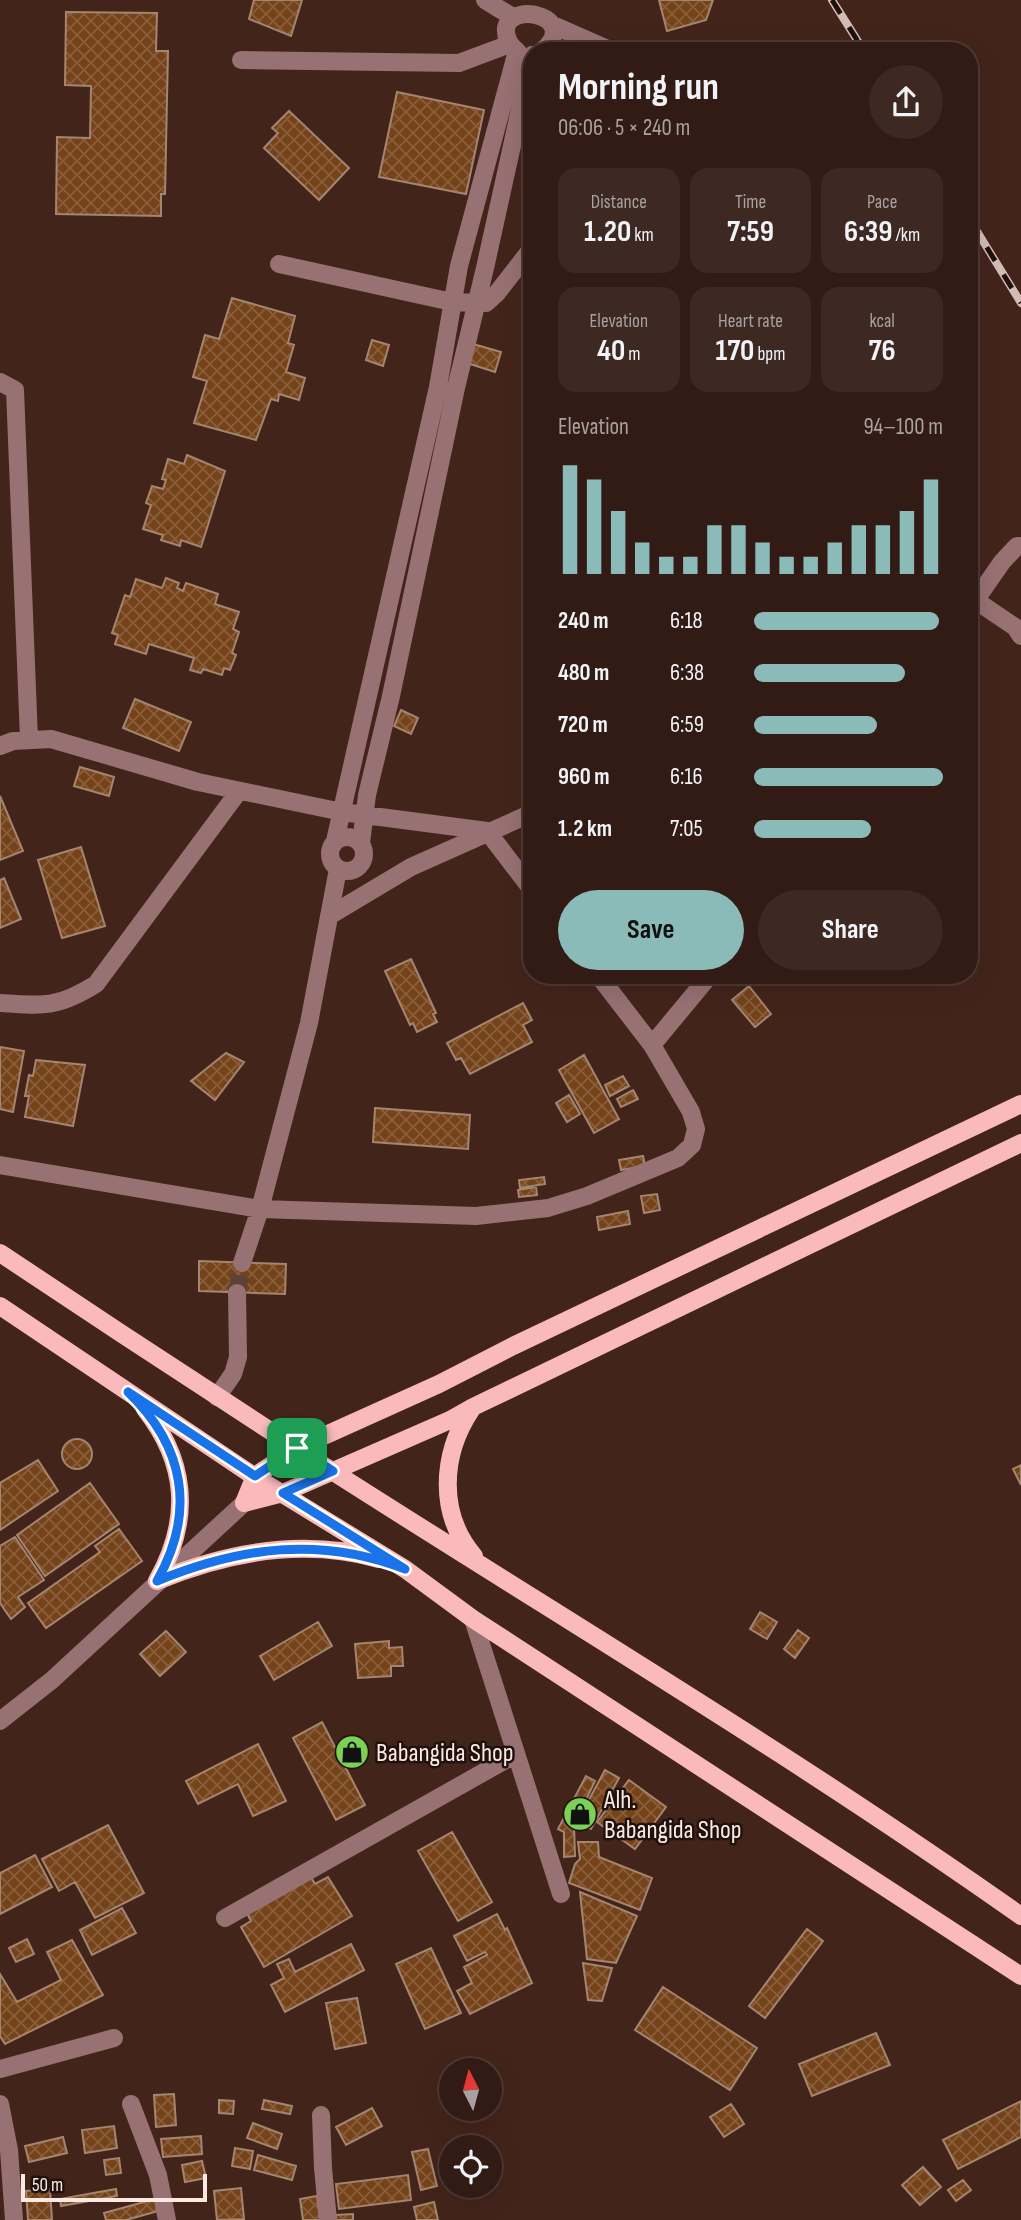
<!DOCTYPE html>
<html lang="en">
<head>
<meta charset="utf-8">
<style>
  body { margin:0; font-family:"Sofia Sans Condensed",sans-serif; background:#3d2822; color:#f1f3f6; height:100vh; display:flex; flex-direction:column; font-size:26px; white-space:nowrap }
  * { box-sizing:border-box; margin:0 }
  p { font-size:23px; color:#a8a1a0 }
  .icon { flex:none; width:38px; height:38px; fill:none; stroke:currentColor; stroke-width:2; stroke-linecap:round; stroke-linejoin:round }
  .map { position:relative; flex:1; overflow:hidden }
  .details { position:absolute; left:523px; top:42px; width:455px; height:942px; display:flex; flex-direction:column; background:#321b14; border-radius:28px; box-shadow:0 7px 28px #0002,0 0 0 2px #4d3934 }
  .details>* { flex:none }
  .needle { width:46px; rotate:354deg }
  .buttons { position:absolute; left:439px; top:2058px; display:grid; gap:14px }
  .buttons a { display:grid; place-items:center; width:63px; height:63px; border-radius:50%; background:#321b14; box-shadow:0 7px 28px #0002,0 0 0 2px #4d3934; font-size:35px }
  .scale { position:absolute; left:21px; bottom:18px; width:186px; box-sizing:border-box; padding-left:7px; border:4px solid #fde8e2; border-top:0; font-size:19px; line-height:24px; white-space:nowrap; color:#fde8e2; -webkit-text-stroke:5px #1f120e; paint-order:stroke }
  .pin { position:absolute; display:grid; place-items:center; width:60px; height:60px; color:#fff; margin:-30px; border-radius:14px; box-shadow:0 4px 10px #0006 }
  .round { display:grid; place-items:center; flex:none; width:74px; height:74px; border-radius:37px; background:#3d2822 }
  .headline { display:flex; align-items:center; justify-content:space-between; height:119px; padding:0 35px }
  h1 { font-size:38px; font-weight:700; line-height:52px }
  .figures { display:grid; grid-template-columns:repeat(3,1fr); gap:10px; height:119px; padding:7px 35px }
  .figures div { display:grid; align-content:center; border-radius:18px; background:#3d2822; text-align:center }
  .figures b { font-size:30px; font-weight:700 }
  .figures small { font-size:19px; font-weight:400 }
  .figures p { font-size:19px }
  .chart { height:196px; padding:14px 35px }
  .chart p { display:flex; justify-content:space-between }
  .chart svg { width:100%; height:126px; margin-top:7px; stroke:#8bbbb9; stroke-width:6 }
  .primary-button { display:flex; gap:14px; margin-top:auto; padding:14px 35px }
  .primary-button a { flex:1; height:80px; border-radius:42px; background:#8bbbb9; color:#111; font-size:28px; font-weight:700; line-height:80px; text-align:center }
  .primary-button a+a { background:#3d2822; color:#f1f3f6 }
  ul { padding:0 35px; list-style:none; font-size:23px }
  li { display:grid; grid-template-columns:112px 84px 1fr; align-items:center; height:52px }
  li i { height:18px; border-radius:9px; background:#8bbbb9 }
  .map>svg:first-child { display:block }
</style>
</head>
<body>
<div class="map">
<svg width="1021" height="2220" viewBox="0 0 1021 2220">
  <defs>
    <pattern id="building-cross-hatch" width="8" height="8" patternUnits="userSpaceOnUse" patternTransform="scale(1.75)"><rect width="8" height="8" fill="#75431a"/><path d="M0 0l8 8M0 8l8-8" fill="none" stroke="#8a5e3b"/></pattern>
  </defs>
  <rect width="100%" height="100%" fill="#43241b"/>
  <path fill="url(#building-cross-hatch)" stroke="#a4856f" stroke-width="2" d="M254,0h48l-11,36 -42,-17z
    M659,0h54l-7,20 -39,11z
    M66,12l91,1 -1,38h12l-3,143h-4v22l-105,-2 1,-77 33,1 1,-52 -26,-1z
    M397,92l87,18 -18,84 -87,-17z
    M289,111l60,57 -30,32 -55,-52 14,-15 -6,-5z
    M232,298l63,18 -7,27 6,2 -8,27 19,6 -6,22 -20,-6 -1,7 -7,-2 -15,41 -62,-17 13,-42 -14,-4 12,-42 14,4z
    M372,340l17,5 -6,21 -17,-6z
    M473,344l28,8 -6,20 -28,-9z
    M187,455l38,16 -24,76 -20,-7 -1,6 -19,-6 2,-5 -20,-6 8,-24 -5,-2 6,-17 11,3 3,-9 -4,-1 6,-20 16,5z
    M166,578l13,5 -2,5 6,3 3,-8 32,11 -3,10 24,8 -6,17 6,3 -7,21 4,2 -6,15 -6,-2 -2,7 -19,-6 -2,4 -11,-3 4,-12 -45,-14 -3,10 -31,-10 3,-9 -6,-2 13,-38 5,2 6,-18 26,9z
    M135,699l56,23 -12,29 -56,-23z
    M401,710l17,8 -7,16 -17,-8z
    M80,767l34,10 -5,19 -35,-10z
    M0,796l23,55 -23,9z
    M81,847l24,79 -43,12 -24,-78z
    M4,878l17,41 -21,9v-48z
    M411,959l25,54 -3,1 4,8 -20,10 -4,-9 -3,2 -25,-54z
    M749,986l22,28 -16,13 -23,-27z
    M523,1003l9,17 -9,5 9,17 -62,32 -9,-16 -5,2 -9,-17z
    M0,1047l24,4 -11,61 -13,-3z
    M226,1053l18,9 -29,38 -24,-19z
    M584,1055l35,64 -25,14 -35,-63z
    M36,1060l49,5 -12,61 -48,-9 4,-21h-4l4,-21 4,1z
    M623,1076l6,10 -19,10 -5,-11z
    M633,1090l5,9 -17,8 -4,-8z
    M569,1095l11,19 -13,8 -11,-19z
    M375,1108l95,7 -2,34 -95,-7z
    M643,1156l2,10 -24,4 -2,-10z
    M544,1177l1,7 -25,4 -1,-8z
    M536,1187l1,8 -18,2 -1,-7z
    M657,1194l3,16 -16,3 -3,-17z
    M628,1211l2,13 -31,6 -2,-13z
    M199,1261l87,3 -1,30 -86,-3z
    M62 1454a15 15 0 1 1 30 0a15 15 0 1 1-30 0Z
    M38,1460l20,31 -58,39v-47z
    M1021,1465v20l-8,-16z
    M90,1483l29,41 -74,52 -28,-41z
    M119,1529l23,32 -96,67 -18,-25 72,-51 -5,-6z
    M15,1537l29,43 -26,17 7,10 -14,12 -11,-16v-57z
    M760,1612l17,10 -10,17 -17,-10z
    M318,1622l14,24 -58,34 -14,-24z
    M798,1630l11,8 -14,20 -11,-9z
    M166,1631l20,21 -26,24 -20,-22z
    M389,1641v7l13,-1 1,19h-12v10l-33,2 -3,-34z
    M322,1722l43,83 -29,15 -43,-82z
    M258,1744l28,57 -33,15 -15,-32 -40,20 -12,-23z
    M605,1770l14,8 -28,51 -14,-7z
    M586,1776l9,5 -21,44 1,31 -11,1v-25l-6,-3z
    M629,1780l37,27 -31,42 -38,-27z
    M108,1825l36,68 -49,25 -20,-36 -16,9 -17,-32z
    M452,1832l40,70 -34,19 -40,-70z
    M578,1842h20l1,15 53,21 -12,32 -71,-27 6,-19 5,-5z
    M35,1855l17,32 -52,27v-41z
    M309,1874l6,10 13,-7 24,39 -88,51 -23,-40 10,-6 -6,-11z
    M580,1892l57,24 -21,47 -29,-4z
    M122,1908l14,25 -44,22 -12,-25z
    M497,1914l8,16 2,-2 25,55 -62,31 -13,-23 15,-8 -8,-16 23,-12 -2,-3 -18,9 -13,-25z
    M807,1929l16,12 -58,77 -16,-12z
    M27,1939l7,15 -18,8 -7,-14z
    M72,1940l31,55 -98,49 -5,-8v-62l17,28 44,-22 -14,-28z
    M351,1944l13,26 -79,42 -14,-27 13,-7 -7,-14 12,-5 6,13z
    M431,1948l30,65 -36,16 -29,-65z
    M583,1963l29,5 -10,33 -14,-1z
    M663,1987l94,61 -27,42 -95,-60z
    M357,1998l9,45 -31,6 -9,-46z
    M876,2033l14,32 -78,31 -13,-32z
    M174,2094l2,31 -20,2 -2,-32z
    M219,2100l15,1 -1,13 -14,-1z
    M264,2100l28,6 -2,8 -28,-5z
    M1021,2101v36l-63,32 -15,-29z
    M731,2104l13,20 -20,13 -14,-20z
    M372,2108l10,18 -36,19 -10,-18z
    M253,2123l29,11 -5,15 -30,-11z
    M114,2126l3,22 -32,5 -3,-23z
    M201,2136l1,18 -39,3 -2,-18z
    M63,2137l4,16 -38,9 -4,-16z
    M235,2148l18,3 -3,18 -18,-3z
    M428,2149l9,37 -16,4 -9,-38z
    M258,2155l38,11 -4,14 -38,-10z
    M119,2158l2,15 -15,2 -2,-15z
    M202,2161l4,17 -21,4 -3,-17z
    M923,2167l18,20 -21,18 -18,-20z
    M408,2175l3,25 -72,9 -3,-25z
    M963,2180l8,10 -15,11 -8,-11z
    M241,2188l3,31 -27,1 -3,-29z
    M50,2189l2,31h-24l-2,-29z
    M116,2189l1,7 -56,10 -1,-7z
    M317,2196l3,24h-17l-3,-21z
    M155,2199l3,12 -32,9h-20l-2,-7z
    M434,2202l4,18h-21l-3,-13z
    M353,2214v6h-17v-5z"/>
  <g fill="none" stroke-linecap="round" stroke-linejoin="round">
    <path stroke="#5f4139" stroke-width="18" stroke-dasharray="18 9" stroke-linecap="butt" d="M237,1293l5,-30"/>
    <path stroke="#987173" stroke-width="18" d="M485,0l26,16
      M553,25l59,26
      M518,52c-8,-6 -13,-13 -12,-24 6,-28 75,-10 36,23
      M241,60l218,3 51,-19
      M279,264l173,38 34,1 11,-10 35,-45
      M0,382l15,8 14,349
      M975,600l40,27 6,9
      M970,608l32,-46 15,-16h4
      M0,746l13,-5 38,-2 147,43 144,30 145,19 45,59
      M330 854a17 17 0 1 1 34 0a17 17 0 1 1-34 0Z
      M335,841l103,-454 21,-121 58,-215
      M361,843l6,-48 24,-99 65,-308 29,-120 47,-213
      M329,916l82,-49 121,-54
      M0,1003c43,3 58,5 96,-19l143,-193
      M652,1045l58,-70
      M0,1165l260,44 216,7 72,-8 39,-12 91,-38 14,-13 4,-16 -5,-17 -39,-67 -54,-70
      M242,1263l18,-54 49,-186 29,-154
      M217,1397l16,-23 5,-17 -1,-64
      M473,1619l88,275
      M0,1721l52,-41 192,-177
      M225,1918l291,-164
      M0,2069l114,-31
      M0,2104l9,46 5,70
      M131,2104l27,71 9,45
      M321,2115l2,53 5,52"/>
    <path stroke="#fababc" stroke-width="18" d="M0,1253c102,68 204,135 307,202 238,153 482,297 714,461
      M0,1306l255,171 150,92 68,50 548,357
      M145,1409c43,55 46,111 12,172
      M471,1410c-30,45 -33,104 3,146
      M244,1503l11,-27 42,-28 142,-64 74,-38 508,-242
      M244,1503l39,-10 167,-73 23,-13 548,-264
      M157,1581c70,-29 147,-43 222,-22"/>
    <g stroke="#d4bcb6" stroke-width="8">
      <path id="rail" d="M832,0l32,51
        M970,220l51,83"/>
    </g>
    <use href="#rail" stroke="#1f120e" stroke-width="5" stroke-dasharray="16" stroke-linecap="butt"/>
  </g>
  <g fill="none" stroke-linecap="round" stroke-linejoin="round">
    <g stroke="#fff" stroke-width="14">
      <path id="route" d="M128,1392l127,84 42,-28 36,23 -50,22 122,76c-85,-33 -165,-22 -248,12 39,-69 28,-134 -29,-189z"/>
    </g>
    <use href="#route" stroke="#1a73e8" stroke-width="9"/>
  </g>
  <defs>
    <g id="shop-disc" transform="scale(1.75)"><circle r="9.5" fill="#7ad156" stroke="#1f120e"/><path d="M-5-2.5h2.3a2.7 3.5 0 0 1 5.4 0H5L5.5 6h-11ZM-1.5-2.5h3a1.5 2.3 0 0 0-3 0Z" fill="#111"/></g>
  </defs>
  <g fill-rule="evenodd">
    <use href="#shop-disc" x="352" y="1752"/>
    <use href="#shop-disc" x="580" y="1814"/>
  </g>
  <g text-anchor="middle" stroke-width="5" stroke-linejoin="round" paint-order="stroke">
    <g font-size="26" fill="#fde8e2" stroke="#1f120e" text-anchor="start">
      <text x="376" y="1761">Babangida Shop</text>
      <text x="604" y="1808">Alh.<tspan x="604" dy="30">Babangida Shop</tspan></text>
    </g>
  </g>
</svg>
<div class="buttons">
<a><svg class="needle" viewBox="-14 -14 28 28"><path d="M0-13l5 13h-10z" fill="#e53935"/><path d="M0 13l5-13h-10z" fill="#a8a1a0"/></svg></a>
<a><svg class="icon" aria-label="locate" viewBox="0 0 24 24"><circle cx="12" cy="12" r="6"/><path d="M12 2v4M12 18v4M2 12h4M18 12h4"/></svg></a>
</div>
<div class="scale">50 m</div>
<div class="pin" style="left:297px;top:1448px;background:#1e9e55"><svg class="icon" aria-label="arrive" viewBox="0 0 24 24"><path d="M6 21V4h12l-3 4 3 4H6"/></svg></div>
<section class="details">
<div class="headline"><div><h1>Morning run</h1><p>06:06 · 5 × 240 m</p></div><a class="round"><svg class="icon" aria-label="share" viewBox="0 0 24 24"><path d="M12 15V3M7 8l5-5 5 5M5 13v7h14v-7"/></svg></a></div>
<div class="figures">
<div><p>Distance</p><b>1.20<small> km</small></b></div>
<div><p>Time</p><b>7:59</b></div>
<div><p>Pace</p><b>6:39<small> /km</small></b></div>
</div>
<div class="figures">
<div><p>Elevation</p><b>40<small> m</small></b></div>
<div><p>Heart rate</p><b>170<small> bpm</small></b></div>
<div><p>kcal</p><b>76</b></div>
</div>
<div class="chart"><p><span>Elevation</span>94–100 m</p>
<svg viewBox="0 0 160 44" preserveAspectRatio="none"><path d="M5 44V6M15 44V11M25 44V22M35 44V33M45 44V38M55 44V38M65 44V27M75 44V27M85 44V33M95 44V38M105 44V38M115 44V33M125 44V27M135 44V27M145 44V22M155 44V11"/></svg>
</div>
<ul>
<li><b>240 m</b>6:18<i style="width:98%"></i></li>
<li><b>480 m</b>6:38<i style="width:80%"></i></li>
<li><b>720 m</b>6:59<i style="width:65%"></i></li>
<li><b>960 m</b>6:16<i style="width:100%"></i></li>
<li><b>1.2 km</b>7:05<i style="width:62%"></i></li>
</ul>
<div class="primary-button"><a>Save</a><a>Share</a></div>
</section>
</div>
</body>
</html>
